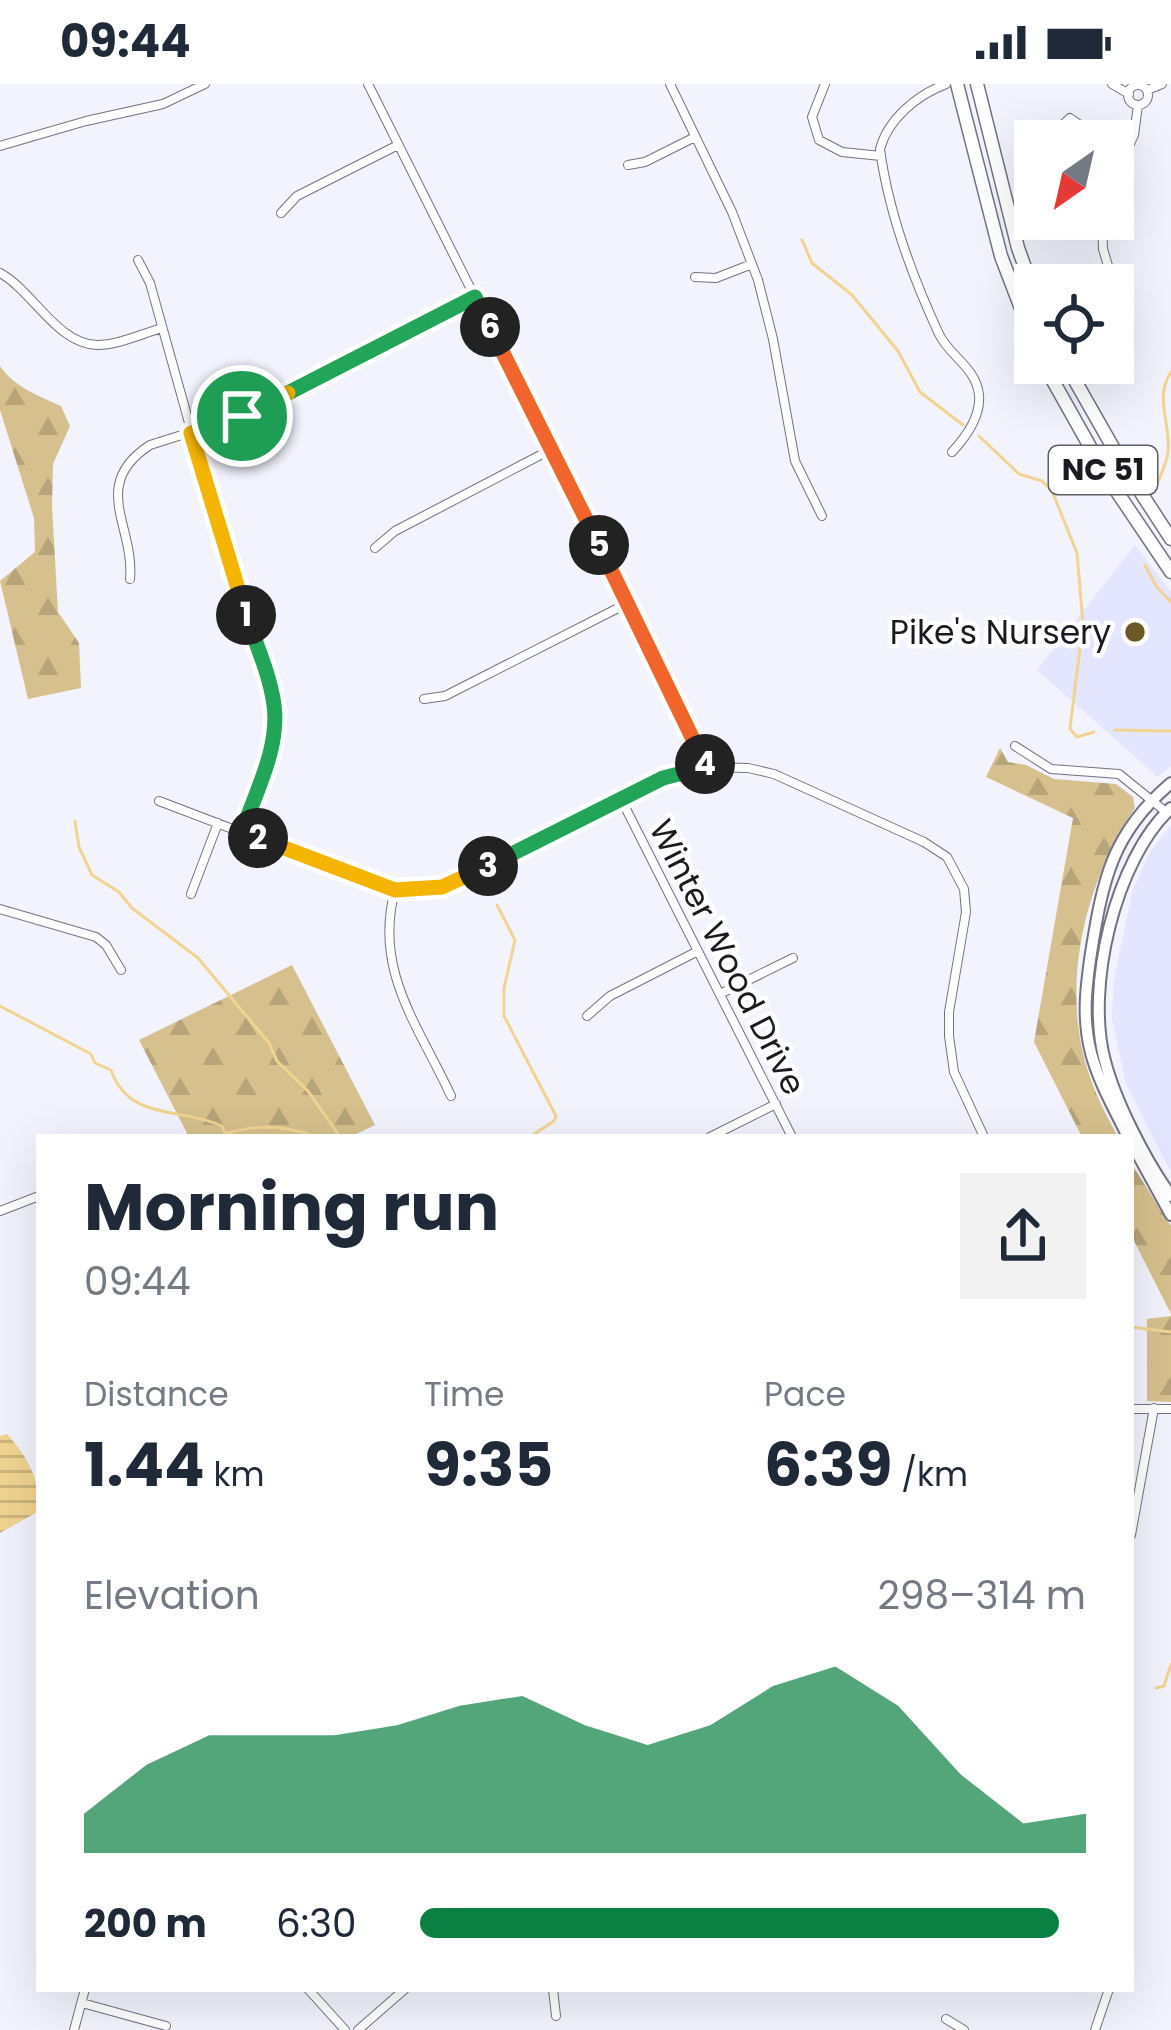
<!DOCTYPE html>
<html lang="en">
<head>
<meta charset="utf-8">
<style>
  body { margin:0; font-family:Poppins,sans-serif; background:#f2f2f3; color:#1f2937; height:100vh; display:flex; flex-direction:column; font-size:45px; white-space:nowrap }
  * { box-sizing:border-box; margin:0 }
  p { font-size:39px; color:#747a83 }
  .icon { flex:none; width:66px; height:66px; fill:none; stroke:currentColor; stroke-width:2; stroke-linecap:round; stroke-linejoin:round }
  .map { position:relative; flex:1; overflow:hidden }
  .sheet { position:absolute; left:36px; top:1050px; width:1098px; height:858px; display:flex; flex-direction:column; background:#fff; border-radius:0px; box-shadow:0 12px 48px #0002 }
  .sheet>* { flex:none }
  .needle { width:78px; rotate:214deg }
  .controls { position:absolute; left:1014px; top:36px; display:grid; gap:24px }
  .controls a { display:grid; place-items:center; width:120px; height:120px; border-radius:0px; background:#fff; box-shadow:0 12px 48px #0002; font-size:60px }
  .pin { position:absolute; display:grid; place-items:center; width:102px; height:102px; color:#fff; margin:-51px; border:6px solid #fff; border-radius:50%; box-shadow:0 3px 12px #0007 }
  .km { position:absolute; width:60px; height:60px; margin:-30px; border-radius:50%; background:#222; color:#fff; font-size:33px; line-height:60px; text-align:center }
  .round { display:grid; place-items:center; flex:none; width:126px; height:126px; border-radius:0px; background:#f2f2f3 }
  .summary { display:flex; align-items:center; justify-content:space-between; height:204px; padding:0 48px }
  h1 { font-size:66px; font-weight:700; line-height:90px }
  .figures { display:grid; grid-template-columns:repeat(3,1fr); gap:18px; height:204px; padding:12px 48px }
  .figures div { display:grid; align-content:center }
  .figures b { font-size:60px; font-weight:700 }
  .figures small { font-size:33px; font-weight:400 }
  .figures p { font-size:33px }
  .chart { height:336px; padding:24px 48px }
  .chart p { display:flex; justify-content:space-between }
  .chart svg { width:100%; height:216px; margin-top:12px; fill:#0b8043; opacity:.7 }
  ul { padding:0 48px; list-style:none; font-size:39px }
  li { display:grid; grid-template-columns:192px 144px 1fr; align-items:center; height:90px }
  li i { height:30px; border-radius:15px; background:#0b8043 }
  .status { display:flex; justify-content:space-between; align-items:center; height:84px; padding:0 60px; background:#fff; direction:ltr }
  .status svg { height:33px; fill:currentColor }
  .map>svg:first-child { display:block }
</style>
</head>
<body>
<div class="status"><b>09:44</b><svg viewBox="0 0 49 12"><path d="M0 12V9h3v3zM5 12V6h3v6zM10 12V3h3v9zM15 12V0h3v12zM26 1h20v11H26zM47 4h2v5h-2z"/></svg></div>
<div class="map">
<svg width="1171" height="1946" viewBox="0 0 1171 1946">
  <defs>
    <pattern id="forest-firs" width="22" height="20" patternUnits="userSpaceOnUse" patternTransform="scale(3)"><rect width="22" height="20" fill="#d6c08d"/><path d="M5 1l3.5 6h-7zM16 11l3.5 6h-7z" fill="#b7a479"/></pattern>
    <pattern id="water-rules" width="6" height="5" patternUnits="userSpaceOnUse" patternTransform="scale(3)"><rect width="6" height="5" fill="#f1d491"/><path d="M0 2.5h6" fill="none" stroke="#ceb57d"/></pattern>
  </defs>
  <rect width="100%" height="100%" fill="#f3f3fe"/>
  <path fill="#e4e5fe" d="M1135,461l36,47v174l-13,11 -121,-107z
    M1171,741v347l-45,-88 -14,-65 2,-40 19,-90 17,-37z"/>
  <path fill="url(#forest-firs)" d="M0,282c14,21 39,30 61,40l9,20 -17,38 -1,42 6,106 21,31 2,45 -53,11 -28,-118 35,-29 -1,-34 -34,-108z
    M1000,664l8,14 18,3 28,14 62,5 17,13 2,11c-51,76 -76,181 -45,269 7,21 18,41 28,60h-36l-48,-95 39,-224 -87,-41z
    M292,881l83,160 -25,12h-161l-50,-97z
    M1131,1079l40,63v88l-40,-79z
    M1171,1232v86l-24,-1v-82z"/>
  <path fill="url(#water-rules)" d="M7,1350c22,25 32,44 32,77l-39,22v-97z"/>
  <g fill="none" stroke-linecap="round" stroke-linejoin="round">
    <path stroke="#f1d491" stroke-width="3" d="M802,156l10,23 40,32 46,56 22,41 43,33
      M979,352l40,38 23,7 10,10 25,62 6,71 -13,105 7,8 17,-5
      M1154,406c6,-12 12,-25 14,-38 3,-29 -14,-54 3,-80
      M1145,481l11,21 15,16
      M1115,646l56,1
      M75,737l4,26 13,28 27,17 13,16 66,50 71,85 8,18 31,30 32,46
      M497,821l18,35 -11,48v28l52,100 -2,5 -24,16
      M0,922l91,48 4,9 16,7c18,52 71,37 111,56l3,8c30,-10 62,-8 92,3
      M1131,1243l40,5
      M1156,1604l8,-2 7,-22"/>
    <g stroke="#727282" stroke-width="10">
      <path id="street" d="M368,0l335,668 3,15
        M670,0l62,128 26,68 15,59 22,122 27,55
        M825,0l-13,33 7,23 23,12 39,4
        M946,0c-29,11 -58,35 -66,65 8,61 33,129 59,185 11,23 37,33 40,61 2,22 -13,42 -27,57
        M1112,0l17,10
        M1128 11a10 10 0 1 1 20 0a10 10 0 1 1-20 0Z
        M1147,6l15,-6
        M1063,57l-5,-12 12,-11 13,9 -5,14
        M0,62l86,-25 77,-17 42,-20
        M628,81l17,-3 48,-24
        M1113,96l21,-45 4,-30
        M281,129l16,-17 101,-51
        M1102,135l1,30 9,30
        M138,176l12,23 72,258 50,153c9,48 -15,94 -30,138
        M0,189c33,18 57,71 97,72 21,0 44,-11 65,-17
        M695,193l21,1 36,-14
        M1112,195l11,1 6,10 -4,10 -12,3
        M375,464l20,-17 157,-82
        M130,495c5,-53 -41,-94 20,-134l92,-29 233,-119
        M424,615l21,-3 183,-93
        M1015,662l36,23 68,5 47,38
        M621,715l171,338
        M159,717l218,83c27,9 51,8 78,-1l208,-105 43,-11 42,1 26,6 150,68 23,15 17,32 2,23 -17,100v24l5,36 30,65
        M395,806c-22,81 24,136 56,206
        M191,810l27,-71
        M0,825l96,28 10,8 15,25
        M720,910l73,-36
        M587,932l23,-20 88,-45
        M710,1053l66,-33
        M0,1127l39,-15
        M1131,1325h40
        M1131,1451l23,-127
        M308,1905l37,41
        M553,1905l3,27
        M82,1919l84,23
        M946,1935l18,11
        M74,1946l11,-41
        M358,1946l47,-41
        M1095,1946l14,-41"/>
    </g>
    <g stroke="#727282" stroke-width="14">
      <path id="secondary" d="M1171,724c-56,52 -86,180 -66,253 11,42 41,100 66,135
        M1128,1053c-13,-27 -29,-54 -37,-84 -9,-35 -5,-66 0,-100 12,-74 21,-120 80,-170
        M1131,1058l40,73"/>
    </g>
    <g stroke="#727282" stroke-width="15">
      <path id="primary" d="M957,0l44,172 34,89
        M977,0l41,164 17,47
        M1043,279l64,114 64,95
        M1065,279l58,102 48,74"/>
    </g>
    <use href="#street" stroke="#fff" stroke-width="8"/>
    <use href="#secondary" stroke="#fff" stroke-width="10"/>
    <use href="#primary" stroke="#fff" stroke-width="12"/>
  </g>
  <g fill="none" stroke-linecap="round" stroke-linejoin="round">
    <g stroke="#fff" stroke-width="24">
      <path id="split-1" d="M242,332l-51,17 55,182"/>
    </g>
    <g stroke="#fff" stroke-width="24">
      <path id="split-2" d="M246,531c10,29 24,60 28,90 6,43 -19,88 -32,127l16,6"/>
    </g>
    <g stroke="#fff" stroke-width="24">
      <path id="split-3" d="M258,754l137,52 47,-3 46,-21"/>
    </g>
    <g stroke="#fff" stroke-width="24">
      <path id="split-4" d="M488,782l175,-88 43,-11 -1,-3"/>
    </g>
    <g stroke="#fff" stroke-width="24">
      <path id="split-5" d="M599,461l106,219"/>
    </g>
    <g stroke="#fff" stroke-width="24">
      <path id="split-6" d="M490,243l109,218"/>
    </g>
    <g stroke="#fff" stroke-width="24">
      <path id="split-7" d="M288,309l187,-96 15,30"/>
    </g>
    <g stroke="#fff" stroke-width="24">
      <path id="split-8" d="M242,332l46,-23"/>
    </g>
    <use href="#split-1" stroke="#f5b400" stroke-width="15"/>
    <use href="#split-2" stroke="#22a559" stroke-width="15"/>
    <use href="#split-3" stroke="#f5b400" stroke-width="15"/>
    <use href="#split-4" stroke="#22a559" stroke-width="15"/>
    <use href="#split-5" stroke="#f0652b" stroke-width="15"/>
    <use href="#split-6" stroke="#f0652b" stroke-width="15"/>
    <use href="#split-7" stroke="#22a559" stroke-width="15"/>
    <use href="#split-8" stroke="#f5b400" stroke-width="15"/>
  </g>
  <circle fill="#6d5928" stroke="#fff" stroke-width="4.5" cx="1135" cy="548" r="12"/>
  <g text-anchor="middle" stroke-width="9" stroke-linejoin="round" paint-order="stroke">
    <rect fill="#fff" stroke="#5f5f63" stroke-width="3" x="1049" y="362" width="108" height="48" rx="9"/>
    <g font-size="30" font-weight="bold" fill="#1a1a20">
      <text x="1103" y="396">NC 51</text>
    </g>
    <g font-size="33" fill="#1a1a20" stroke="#fff" text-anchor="end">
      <text x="1111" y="560">Pike's Nursery</text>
    </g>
    <g font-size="33" fill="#1a1a20" stroke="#fff">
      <text transform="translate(728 873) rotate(63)" y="12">Winter Wood Drive</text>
    </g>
  </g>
</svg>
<div class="controls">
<a><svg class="needle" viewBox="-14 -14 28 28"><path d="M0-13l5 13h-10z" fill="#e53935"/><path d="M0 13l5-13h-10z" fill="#747a83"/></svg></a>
<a><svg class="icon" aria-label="locate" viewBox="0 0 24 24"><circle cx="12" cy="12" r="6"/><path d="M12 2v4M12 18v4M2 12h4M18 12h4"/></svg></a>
</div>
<div class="pin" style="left:242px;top:332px;background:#1e9e55"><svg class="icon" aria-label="arrive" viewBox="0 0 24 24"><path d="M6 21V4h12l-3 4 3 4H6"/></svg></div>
<b class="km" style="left:246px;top:531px">1</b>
<b class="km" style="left:258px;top:754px">2</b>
<b class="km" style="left:488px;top:782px">3</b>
<b class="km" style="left:705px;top:680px">4</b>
<b class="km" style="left:599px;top:461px">5</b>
<b class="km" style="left:490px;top:243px">6</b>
<section class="sheet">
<div class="summary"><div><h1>Morning run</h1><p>09:44</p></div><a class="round"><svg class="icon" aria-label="share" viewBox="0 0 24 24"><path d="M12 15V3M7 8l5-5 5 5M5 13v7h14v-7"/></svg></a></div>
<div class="figures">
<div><p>Distance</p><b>1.44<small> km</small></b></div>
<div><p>Time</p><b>9:35</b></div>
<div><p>Pace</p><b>6:39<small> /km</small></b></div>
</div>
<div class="chart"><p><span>Elevation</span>298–314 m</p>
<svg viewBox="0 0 160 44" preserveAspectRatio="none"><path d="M0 44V36L10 26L20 20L30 20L40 20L50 18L60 14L70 12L80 18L90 22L100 18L110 10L120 6L130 14L140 28L150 38L160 36V44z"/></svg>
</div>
<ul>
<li><b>200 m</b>6:30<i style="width:96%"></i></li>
</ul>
</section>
</div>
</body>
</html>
